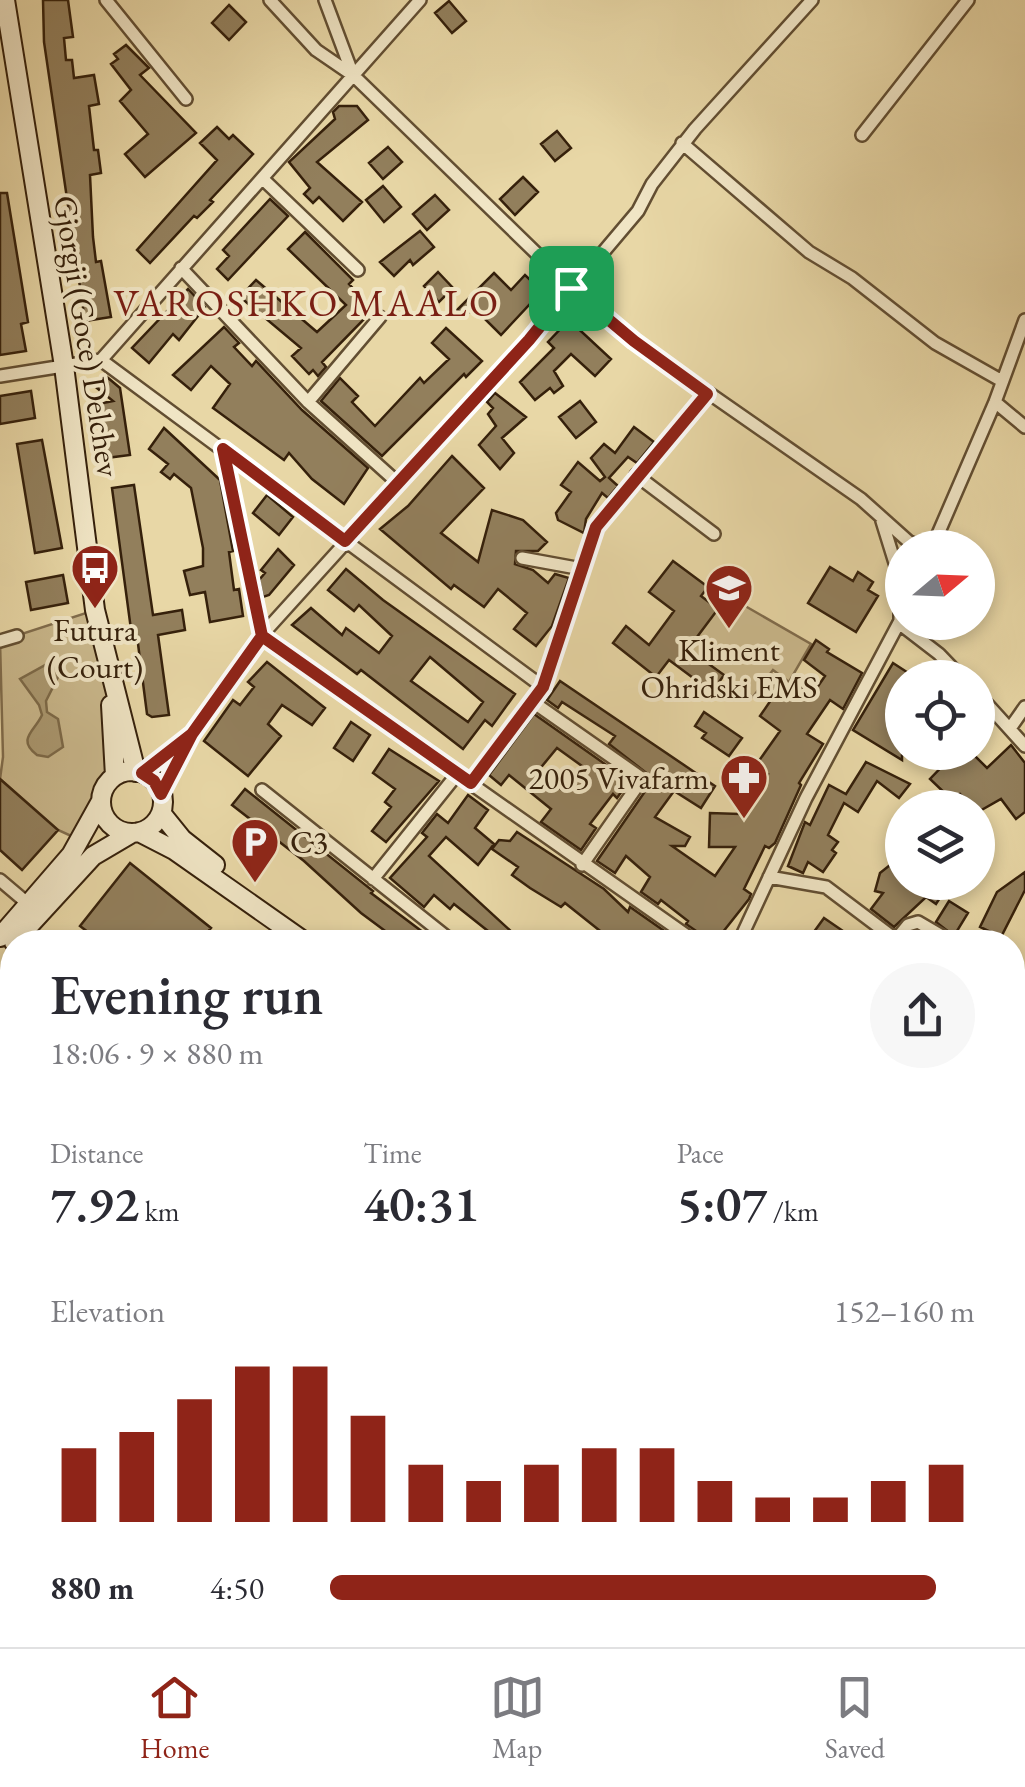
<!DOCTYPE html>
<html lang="en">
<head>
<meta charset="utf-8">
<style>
  body { margin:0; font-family:"EB Garamond",serif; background:#f7f7f7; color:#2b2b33; height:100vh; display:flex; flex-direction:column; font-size:38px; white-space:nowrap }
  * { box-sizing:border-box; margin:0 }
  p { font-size:32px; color:#7c7c81 }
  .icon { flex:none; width:55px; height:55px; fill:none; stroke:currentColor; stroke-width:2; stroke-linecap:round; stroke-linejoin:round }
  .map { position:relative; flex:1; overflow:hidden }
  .panel { position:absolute; left:0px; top:930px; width:1025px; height:718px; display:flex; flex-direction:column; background:#fff; border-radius:40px 40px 0 0; box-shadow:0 5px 15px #0003 }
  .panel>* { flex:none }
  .needle { width:65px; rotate:71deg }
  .tools { position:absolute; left:885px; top:530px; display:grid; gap:20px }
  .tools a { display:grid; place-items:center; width:110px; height:110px; border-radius:50%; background:#fff; box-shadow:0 5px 15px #0003; font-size:50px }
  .pin { position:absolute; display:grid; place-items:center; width:85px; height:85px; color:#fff; margin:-42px; border-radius:20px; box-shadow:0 5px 15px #0006 }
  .round { display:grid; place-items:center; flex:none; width:105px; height:105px; border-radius:52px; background:#f7f7f7 }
  .head { display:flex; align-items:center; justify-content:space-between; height:170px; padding:0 50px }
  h1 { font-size:55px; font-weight:600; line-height:75px }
  .figures { display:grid; grid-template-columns:repeat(3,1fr); gap:15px; height:170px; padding:10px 50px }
  .figures div { display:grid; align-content:center }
  .figures b { font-size:50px; font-weight:600 }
  .figures small { font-size:28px; font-weight:400 }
  .figures p { font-size:28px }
  .chart { height:280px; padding:20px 50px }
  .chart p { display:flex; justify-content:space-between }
  .chart svg { width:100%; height:180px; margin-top:10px; stroke:#8f2418; stroke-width:6 }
  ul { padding:0 50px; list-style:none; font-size:32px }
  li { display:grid; grid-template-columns:160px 120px 1fr; align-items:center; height:75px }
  li i { height:25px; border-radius:12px; background:#8f2418 }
  .tab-bar { display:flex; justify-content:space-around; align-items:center; height:140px; border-top:2px solid #e1e1e2; background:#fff; font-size:28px; color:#7c7c81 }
  .tab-bar a { display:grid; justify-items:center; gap:5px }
  .tab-bar .active { color:#8f2418 }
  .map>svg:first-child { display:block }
</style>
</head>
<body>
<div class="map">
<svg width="1025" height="1647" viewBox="0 0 1025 1647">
  <rect width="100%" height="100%" fill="#e8d7a6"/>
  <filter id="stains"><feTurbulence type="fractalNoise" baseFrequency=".002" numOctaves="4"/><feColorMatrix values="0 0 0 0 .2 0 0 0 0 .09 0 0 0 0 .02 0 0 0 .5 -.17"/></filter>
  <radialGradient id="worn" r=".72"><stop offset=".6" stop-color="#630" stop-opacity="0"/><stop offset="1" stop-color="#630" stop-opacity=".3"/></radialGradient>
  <path fill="#cab88c" stroke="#806c4c" stroke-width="2.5" d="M726,595l85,49 -22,38 -16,-12 -20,27 -65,-48z
    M95,610l16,70 4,96 -11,14 -24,50 -22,-10 -58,-51 3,-22 -3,-116z
    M1013,1522l12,11v107l-12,-11z"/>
  <path fill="#ab9971" stroke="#7c6948" stroke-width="2.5" d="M49,663l6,3 3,11 -12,24 1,11 11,7 5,28 -15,10 -11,-2c-21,-16 -2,-24 5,-40l-3,-10 -19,-26z"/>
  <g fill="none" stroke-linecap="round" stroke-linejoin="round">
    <path stroke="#ab9971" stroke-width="28" d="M0,1374l12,3
      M271,1635l7,12"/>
  </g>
  <path fill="#927f5c" stroke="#35200b" stroke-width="2.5" fill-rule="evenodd" d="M43,0h25l5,37 -9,1 2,22h6l2,18 20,-3 5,29 -10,2 5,44h4l3,23 -11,2 3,62 3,25 5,-1 10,56 -26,4 -41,-279z
    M449,1l17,20 -14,12 -17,-20z
    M229,5l17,17 -17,18 -17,-17z
    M126,45l23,23 -9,7 56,58 -51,44 -20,-23 23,-20 -28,-33 11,-11 -20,-26 7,-5 -4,-5z
    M339,106h18l11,14 -51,42 45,40 -19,19 -24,-24 -6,6 -9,-9 6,-6 -21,-26 46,-43 -2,-7z
    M217,127l12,12 4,-4 20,19 -43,46 3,2 -16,16 -3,-2 -44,47 -13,-13 80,-90 -17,-17z
    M557,131l14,17 -16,13 -14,-17z
    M388,147l14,15 -19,17 -14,-16z
    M523,177l15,15 -23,23 -15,-16z
    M383,186l18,21 -17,15 -18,-22z
    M0,193h7l21,129 -7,2 5,27 -26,4z
    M435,195l14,15 -22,20 -14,-16z
    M270,199l18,17 -60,64 -11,-11 12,-13 -6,-6z
    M420,231l14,16 -21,18 -3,-5 -16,16 -14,-14z
    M305,232l48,48 -4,4 24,26 -51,52 4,5 -8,9 -5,-6 -4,4 -17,-18 9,-8 -61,-51 16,-17 61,52 29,-27 -58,-56z
    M438,272l15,16 -14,14 -15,-16z
    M494,273l17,17 14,-15 17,16 -41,44 -22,-22 -23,-2z
    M188,289l17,18 -26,33 -6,-6 -24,29 -17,-15z
    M569,320l42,39 -16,17 -24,-22 -17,17 9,15 -9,7 -4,-5 -15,12 -15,-18 34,-34 -6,-6z
    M224,327l15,16 -5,4 18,19 4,-5 46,49 66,58 -24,36 -32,-25 -23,-26 -5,7 -71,-52 17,-24 -19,-18 -20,24 -18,-15z
    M446,328l36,33 -16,16 -2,-3 -82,82 -61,-55 19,-23 18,18 -6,6 23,24 45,-48 4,5 25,-24 -17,-16z
    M107,377l13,11 10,67 -24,3 -8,-54 15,-3 -16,-13z
    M31,391l4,27 -35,6v-28z
    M495,393l31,24 -24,21 12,15 -14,16 -21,-24 17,-19 -8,-12 5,-6 -6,-6z
    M580,401l16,21 -20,16 -17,-21z
    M634,427l20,15 -17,21 -9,-6 -19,21 9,8 -10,12 -6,-5 -16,26 -2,14 -26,-13 -2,-7 15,-21 -10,-7 17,-23 22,19 5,-4 -14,-19 13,-14 11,9z
    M164,428l56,52 13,71 -4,1 5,38 5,-1 4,27 -33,6 -5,-30 -15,3 -6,-24 19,-5v-18l-12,-60 -17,-14 -4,5 -9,-7 7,-8 -19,-15z
    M42,440l20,108 -27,5 -18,-109z
    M452,456l32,32 -43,45 37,29 14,-52 31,10 24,22 -9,9h-22l-1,13 18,6 15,13 7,-9 14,4 -17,48 -16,20 -22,-17 13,-16 -29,-24 -14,18 -30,-22 -3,4 -71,-60 28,-23z
    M134,485l19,130 29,-5 3,20 -27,5 11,80 -17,2 -5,-3 -10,-78 -5,1 -20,-149z
    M267,495l26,22 -14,18 -26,-22z
    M278,549l16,16 -25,30 -6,2 -4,-17 6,-7 -4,-3z
    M673,561l35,26 -7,9 17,13 -30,40 36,26 -12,17 -43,-32 -13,17 -43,-34 13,-17 23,19 25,-34 -25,-19z
    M830,567l23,14 5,-9 15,10 -5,8 10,6 -22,36 -48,-29z
    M346,569l37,31 132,94 -23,32 -7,-6 -22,29 -102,-79 -4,4 -65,-49 19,-17 31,27 4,-7 33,25 13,-17 -33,-31 -5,6 -26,-21zM430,657l53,45 -15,20 -57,-41z
    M63,575l5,28 -37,7 -5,-28z
    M816,640l13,9 -2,3 35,21 -19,36 -13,-9 -23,34 16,10 -24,39 2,2 -26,58 -6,5 -4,-2 -21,43 7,5 -2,5 -34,43h-10l-3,-7 -16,-11 2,-3 -27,-21 -3,4 -17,-12 9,-15 -24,-21 -11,17 -18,-12 49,-71 3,-15 -40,-31 6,-8 -53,-34 -4,6 -11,-8 13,-19 155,105 -14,22 -27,-17 -19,26 35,20 -5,9h-13l43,30 20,-29h-26l1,-34 30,1 4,-8 3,1 21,-33 -12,-9 24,-34 -20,-15 11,-16 -11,-8 13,-17 26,18 3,-5 10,7 13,-19 -21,-16z
    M267,662l58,46 -13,17 -30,-20 -14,19 13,12 -33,40 -44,-35 29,-41 7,5 14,-18 -6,-5z
    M893,663l23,15h-14v82l-49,-30z
    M704,712l38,26 -13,18 -27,-18 4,-5 -11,-7z
    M534,714l95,67 -12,17 -4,-4 -23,30 6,4 -15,22 -40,-28 10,-13 -42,-34 -8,10 -12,-10zM557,748l25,18 -20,24 -24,-19z
    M351,722l19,13 -17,26 -19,-13z
    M1011,745l14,18v49l-9,7 -15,-20 -23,13 -18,-18 -7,7 -23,-22 26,-27h15l16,16z
    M389,749l50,32 -53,61 -14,-11 19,-24 -6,-5 10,-13 -22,-16z
    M866,762l44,22 -11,14 -22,-17 -19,31 -14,-9 -16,32 10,7 -6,8 4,3 -13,19 -15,-10 -5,11 -15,-7 17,-44 5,3 19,-40 17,9z
    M0,779l58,51 -36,40 -22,-20z
    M245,789l128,102 -2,2 65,49h-36l-39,-29 -57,-52 -72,-56z
    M468,795l20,15 -13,18 19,16 -16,21 -32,-28 -17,19 85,78 -7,8h-20l6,-7 -39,-31 -4,5 -16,-14 -10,12 -34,-29 37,-41 -5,-4 15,-19 11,9z
    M517,832l87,57 24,23 2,-5 50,35h-66l-49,-39 -4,4 -31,-19 -18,-13 6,-8 -26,-18 7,-9 11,1z
    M130,863l81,65 -12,14h-98l-21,-16z
    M890,865l12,9v8h48l-14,22 -10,-7 -32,30 -23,-18 12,-16 -8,-2 5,-18z
    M1025,872v18l-24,47 -21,-10 17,-35z
    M949,901l19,12 -14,23 -18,-14z
    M824,918l35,24h-39l-9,-6z
    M1025,1014v42l-13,18v-43z
    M12,1053v58l-12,-10v-35z
    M1025,1210v84l-13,-11v-58z
    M8,1212l4,1v57l-12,-3v-22z
    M340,1635h82l5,12h-81z
    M782,1635h41l1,1 -7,11h-49z
    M914,1635h19l5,12h-53z"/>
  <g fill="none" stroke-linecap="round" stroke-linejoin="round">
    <g stroke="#624e32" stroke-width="16">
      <path id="street" d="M106,0l80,99
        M270,0l46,50 35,24
        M325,0l28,75 218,212 63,54 227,158 47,42 13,7
        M862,135l106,-135
        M682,143l127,109 43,26 83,65 67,38
        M264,180l94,90
        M181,268l127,134 90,81
        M101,360l442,327
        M101,360l319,-360
        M0,376l101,-16
        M308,402l72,-85
        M995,402l30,25
        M223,449l38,187 435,306
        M636,475l78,59
        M882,521l18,58v45
        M932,548l63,-146 30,-82
        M522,558l60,11
        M900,624l39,30 23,24
        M0,641l17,-5
        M978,694l47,52
        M533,702l107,75 -2,8 -56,80
        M1011,727l14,-20
        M142,773l43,-34
        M471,783l72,-96 53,-160 111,-133
        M262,790l191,152
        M161,794l31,-60 69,-98 268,-296 109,-129 14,-27 43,-55 117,-129
        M769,877l57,10 65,49h8l9,-11 10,-3 24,14 4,6
        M373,879l85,-106
        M0,880l33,28
        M739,942l67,-144 96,-181
        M0,1127l12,10
        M1012,1188l13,-8
        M0,1329l12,-34
        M0,1557l12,24
        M40,1635l6,12
        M431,1635l6,12
        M568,1635l6,12
        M645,1635l9,12
        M962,1635l5,12
        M587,1647l27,-12
        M826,1647l15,-12"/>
    </g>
    <g stroke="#35200b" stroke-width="22">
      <path id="secondary" d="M5,0l59,366 31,244 41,162
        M111,705l4,71
        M101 802a31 31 0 1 1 62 0a31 31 0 1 1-62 0Z
        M161,813l21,26 33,26
        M139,832l35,18 131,92
        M0,937l71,-82 30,-54
        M14,942l79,-86 39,-23
        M0,1342l12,4
        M0,1420l12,5
        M1012,1480l13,10
        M1012,1499l13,10
        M228,1635l7,12
        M320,1635l7,12
        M127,1647l14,-12"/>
    </g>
    <use href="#street" stroke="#f0e5c5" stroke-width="11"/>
    <use href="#secondary" stroke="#f0e5c5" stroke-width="18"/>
  </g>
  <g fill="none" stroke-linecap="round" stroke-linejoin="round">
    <g stroke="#fff" stroke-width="20">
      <path id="route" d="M571,288l-42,52 -184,201 -122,-92 39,187 -70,98 -50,39 12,8 7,13 31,-60 70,-98 209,147 72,-96 53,-160 111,-133 -73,-53 -63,-53"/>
    </g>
    <use href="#route" stroke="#8f2418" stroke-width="12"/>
  </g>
  <defs>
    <g id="bus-pin" transform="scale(2.5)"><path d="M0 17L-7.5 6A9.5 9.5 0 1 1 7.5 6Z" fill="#8f2418" stroke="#f0e5c5"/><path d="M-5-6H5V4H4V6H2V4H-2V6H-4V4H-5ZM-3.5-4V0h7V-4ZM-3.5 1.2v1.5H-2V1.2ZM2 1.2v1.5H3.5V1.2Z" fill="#fff"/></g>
    <g id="school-pin" transform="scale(2.5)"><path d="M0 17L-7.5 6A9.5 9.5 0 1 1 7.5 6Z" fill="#8f2418" stroke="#f0e5c5"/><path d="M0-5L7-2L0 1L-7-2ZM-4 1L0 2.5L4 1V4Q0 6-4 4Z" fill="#fff"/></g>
    <g id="pharmacy-pin" transform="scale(2.5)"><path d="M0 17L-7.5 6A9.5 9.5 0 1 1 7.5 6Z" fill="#8f2418" stroke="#f0e5c5"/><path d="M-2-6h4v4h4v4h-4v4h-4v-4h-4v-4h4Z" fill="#fff"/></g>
    <g id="parking-pin" transform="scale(2.5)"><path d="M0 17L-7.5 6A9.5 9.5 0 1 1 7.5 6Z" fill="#8f2418" stroke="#f0e5c5"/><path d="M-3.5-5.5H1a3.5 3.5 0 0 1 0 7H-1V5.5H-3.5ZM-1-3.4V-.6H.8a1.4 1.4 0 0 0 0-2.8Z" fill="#fff"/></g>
  </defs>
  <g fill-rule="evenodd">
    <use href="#bus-pin" x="95" y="568"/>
    <use href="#school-pin" x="729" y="588"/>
    <use href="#pharmacy-pin" x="744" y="778"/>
    <use href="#parking-pin" x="255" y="842"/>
  </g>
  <g text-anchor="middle" stroke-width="8" stroke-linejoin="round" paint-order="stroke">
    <g font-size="32" fill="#35200b" stroke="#f0e5c5">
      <text transform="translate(87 336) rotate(81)" y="11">Gjorgji (Goce) Delchev</text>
    </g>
    <g font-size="32" fill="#35200b" stroke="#f0e5c5">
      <text x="95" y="641">Futura<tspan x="95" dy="37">(Court)</tspan></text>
      <text x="729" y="661">Kliment<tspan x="729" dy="37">Ohridski EMS</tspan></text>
      <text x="709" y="789" text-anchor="end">2005 Vivafarm</text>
      <text x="290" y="853" text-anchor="start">C3</text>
    </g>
    <g font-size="38" letter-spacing="2.5" fill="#7a1f14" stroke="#f0e5c5">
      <text x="307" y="316">VAROSHKO MAALO</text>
    </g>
  </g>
  <rect width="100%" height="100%" filter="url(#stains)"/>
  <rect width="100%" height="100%" fill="url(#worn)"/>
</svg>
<div class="tools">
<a><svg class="needle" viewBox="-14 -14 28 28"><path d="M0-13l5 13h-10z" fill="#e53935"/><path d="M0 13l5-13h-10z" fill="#7c7c81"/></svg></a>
<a><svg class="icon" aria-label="locate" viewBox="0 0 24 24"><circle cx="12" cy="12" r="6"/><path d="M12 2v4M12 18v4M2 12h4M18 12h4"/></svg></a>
<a><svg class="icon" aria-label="layers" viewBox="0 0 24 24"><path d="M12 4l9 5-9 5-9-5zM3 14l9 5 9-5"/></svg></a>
</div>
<div class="pin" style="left:571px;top:288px;background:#1e9e55"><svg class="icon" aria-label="arrive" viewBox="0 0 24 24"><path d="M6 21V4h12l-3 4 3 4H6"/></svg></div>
<section class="panel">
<div class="head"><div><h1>Evening run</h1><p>18:06 · 9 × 880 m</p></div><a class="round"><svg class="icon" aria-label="share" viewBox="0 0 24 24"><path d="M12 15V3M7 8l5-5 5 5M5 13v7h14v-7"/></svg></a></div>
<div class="figures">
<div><p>Distance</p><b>7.92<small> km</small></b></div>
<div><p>Time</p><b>40:31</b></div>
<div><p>Pace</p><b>5:07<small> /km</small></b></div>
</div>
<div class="chart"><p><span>Elevation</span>152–160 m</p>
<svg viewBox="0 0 160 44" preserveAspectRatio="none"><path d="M5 44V26M15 44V22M25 44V14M35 44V6M45 44V6M55 44V18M65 44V30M75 44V34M85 44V30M95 44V26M105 44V26M115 44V34M125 44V38M135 44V38M145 44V34M155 44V30"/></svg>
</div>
<ul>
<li><b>880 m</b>4:50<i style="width:94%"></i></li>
</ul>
</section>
</div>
<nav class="tab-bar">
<a class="active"><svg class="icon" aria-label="home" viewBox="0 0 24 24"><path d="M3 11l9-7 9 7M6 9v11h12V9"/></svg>Home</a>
<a><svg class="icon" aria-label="map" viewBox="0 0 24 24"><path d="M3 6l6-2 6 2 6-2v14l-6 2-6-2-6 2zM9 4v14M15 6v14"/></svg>Map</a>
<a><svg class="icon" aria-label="saved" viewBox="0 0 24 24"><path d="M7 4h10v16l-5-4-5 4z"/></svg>Saved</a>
</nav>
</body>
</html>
